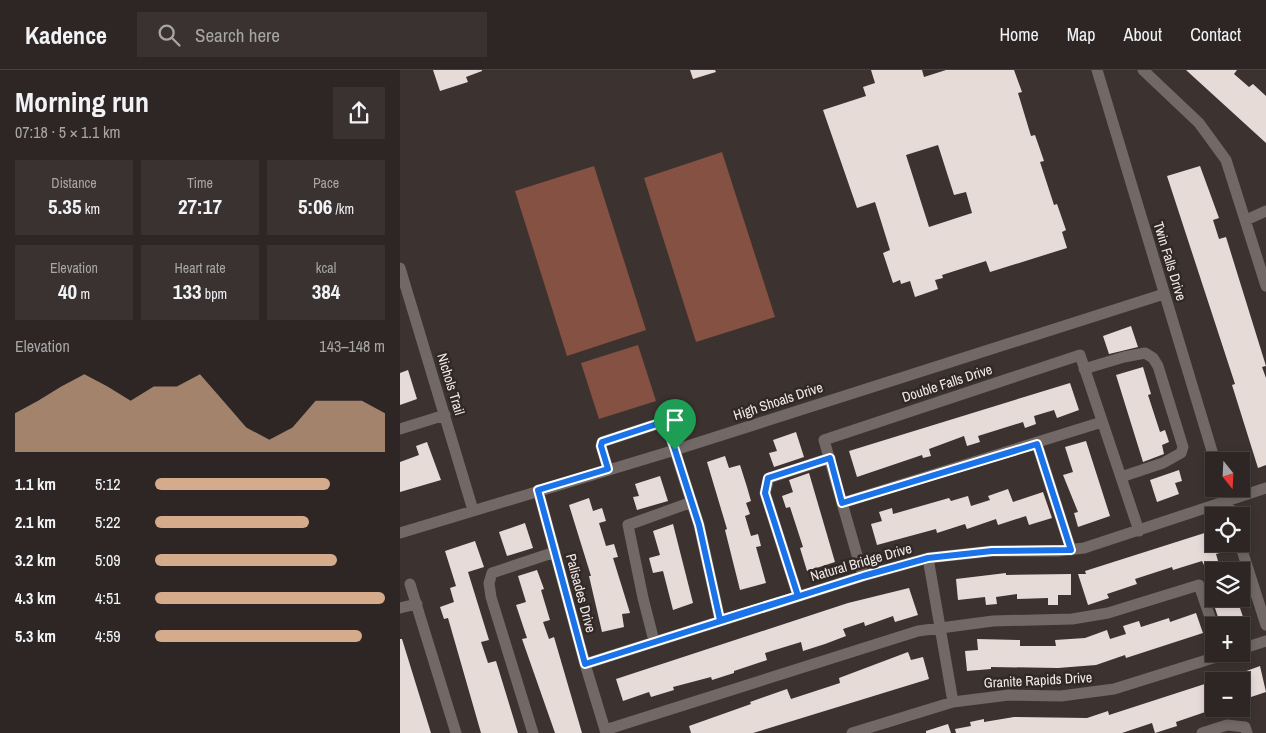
<!DOCTYPE html>
<html lang="en">
<head>
<meta charset="utf-8">
<style>
  body { margin:0; font-family:"Archivo Narrow",sans-serif; background:#393231; color:#f1f3f6; height:100vh; display:flex; flex-direction:column; font-size:19px; white-space:nowrap }
  * { box-sizing:border-box; margin:0 }
  p { font-size:16px; color:#a7a5a6 }
  .icon { flex:none; width:28px; height:28px; fill:none; stroke:currentColor; stroke-width:2; stroke-linecap:round; stroke-linejoin:round }
  .map { position:relative; flex:1; overflow:hidden }
  .side { display:flex; flex-direction:column; background:#2d2624; width:400px }
  .side>* { flex:none }
  .needle { width:32px; rotate:162deg }
  .tools { position:absolute; left:805px; top:382px; display:grid; gap:10px }
  .tools a { display:grid; place-items:center; width:45px; height:45px; border-radius:0px; background:#2d2624; box-shadow:0 2px 8px #0003,0 0 0 1px #484341; font-size:25px }
  .pin { position:absolute; display:grid; place-items:center; width:42px; height:42px; color:#fff; margin:-51px -21px; border-radius:50% 50% 50% 0; rotate:-45deg; box-shadow:0 0 5px #0007 }
  .pin .icon { rotate:45deg }
  .round { display:grid; place-items:center; flex:none; width:52px; height:52px; border-radius:0px; background:#393231 }
  .overview { display:flex; align-items:center; justify-content:space-between; height:85px; padding:0 15px }
  h1 { font-size:28px; font-weight:700; line-height:38px }
  .metrics { display:grid; grid-template-columns:repeat(3,1fr); gap:8px; height:85px; padding:5px 15px }
  .metrics div { display:grid; align-content:center; border-radius:0px; background:#393231; text-align:center }
  .metrics b { font-size:21px; font-weight:700 }
  .metrics small { font-size:14px; font-weight:400 }
  .metrics p { font-size:14px }
  .chart { height:140px; padding:10px 15px }
  .chart p { display:flex; justify-content:space-between }
  .chart svg { width:100%; height:90px; margin-top:5px; fill:#d6ab8b; opacity:.7 }
  ul { padding:0 15px; list-style:none; font-size:16px }
  li { display:grid; grid-template-columns:80px 60px 1fr; align-items:center; height:38px }
  li i { height:12px; border-radius:6px; background:#d6ab8b }
  header { display:flex; align-items:center; gap:30px; box-sizing:border-box; height:70px; padding:0 25px; background:#2d2624; border-bottom:1px solid #484341 }
  header strong { font-size:24px }
  nav { display:flex; gap:28px; margin-inline-start:auto; font-size:18px }
  .search { width:350px; height:45px; background:#393231; display:flex; align-items:center; gap:12px; box-sizing:border-box; padding:0 18px; border-radius:0px; color:#a7a5a6; font-size:19px }
  main { display:flex; flex:1; min-height:0 }
  .map>svg:first-child { display:block }
</style>
</head>
<body>
<header>
<strong>Kadence</strong>
<div class="search"><svg class="icon" aria-label="search" viewBox="0 0 24 24"><circle cx="10" cy="10" r="6"/><path d="M15 15l6 6"/></svg>Search here</div>
<nav><a>Home</a><a>Map</a><a>About</a><a>Contact</a></nav>
</header>
<main>
<section class="side">
<div class="overview"><div><h1>Morning run</h1><p>07:18 · 5 × 1.1 km</p></div><a class="round"><svg class="icon" aria-label="share" viewBox="0 0 24 24"><path d="M12 15V3M7 8l5-5 5 5M5 13v7h14v-7"/></svg></a></div>
<div class="metrics">
<div><p>Distance</p><b>5.35<small> km</small></b></div>
<div><p>Time</p><b>27:17</b></div>
<div><p>Pace</p><b>5:06<small> /km</small></b></div>
</div>
<div class="metrics">
<div><p>Elevation</p><b>40<small> m</small></b></div>
<div><p>Heart rate</p><b>133<small> bpm</small></b></div>
<div><p>kcal</p><b>384</b></div>
</div>
<div class="chart"><p><span>Elevation</span>143–148 m</p>
<svg viewBox="0 0 160 44" preserveAspectRatio="none"><path d="M0 44V25L10 19L20 12L30 6L40 12L50 19L60 12L70 12L80 6L90 19L100 32L110 38L120 32L130 19L140 19L150 19L160 25V44z"/></svg>
</div>
<ul>
<li><b>1.1 km</b>5:12<i style="width:76%"></i></li>
<li><b>2.1 km</b>5:22<i style="width:67%"></i></li>
<li><b>3.2 km</b>5:09<i style="width:79%"></i></li>
<li><b>4.3 km</b>4:51<i style="width:100%"></i></li>
<li><b>5.3 km</b>4:59<i style="width:90%"></i></li>
</ul>
</section>
<div class="map">
<svg width="866" height="663" viewBox="0 0 866 663">
  <rect width="100%" height="100%" fill="#3c3330"/>
  <path fill="#845142" d="M322,82l53,165 -79,25 -52,-164z
    M194,96l52,164 -79,26 -52,-165z
    M238,275l18,56 -57,18 -18,-56z"/>
  <path fill="#e7dbd8" fill-rule="evenodd" d="M33,0h49v1l-16,6 2,5 -28,9z
    M290,0h25l1,2 -23,7z
    M471,0h51l2,7 22,-7h68l8,22 -4,1 13,43 4,-1 9,26 -4,1 14,43 3,-1 9,26 -4,2 5,16 -77,24 -4,-11 -44,14 1,3 -8,2 3,9 -23,8 -5,-16 -9,3 -1,-4 -7,3 -10,-30 7,-3 -15,-48 -18,6 -34,-98 43,-14 -3,-9 12,-4zM538,75l16,50 12,-3 6,21 -43,14 -23,-72z
    M786,0h51l-3,4 15,13 4,-3 13,12v47z
    M800,96l19,52 -6,2 6,19 7,-2 40,129 -4,1 4,11v87l-8,3 -26,-83 3,-1 -68,-208z
    M731,256l7,21 -29,7 -6,-18z
    M743,297l8,27 -3,1 12,37 5,-2 4,12 -7,3 2,9 -21,8 -27,-87z
    M8,300l9,29 -17,6v-32z
    M670,313l9,27 -22,8 -3,-8 -20,6 2,8 -11,4 -2,-6 -45,14 2,6 -13,4 -3,-10 -35,13 2,7 -8,2 -1,-3 -65,22 -8,-26z
    M396,362l8,25 -30,10 -5,-14 8,-2 -4,-11z
    M686,371l24,75 -32,11 -4,-14 4,-1 -15,-37 10,-3 -8,-25z
    M27,372l14,38 -41,12v-30l19,-7 -3,-9z
    M325,386l4,12 11,-3 7,22 4,14 -5,2 4,11 -5,2 6,20 7,-2 3,12 -5,1 10,36 -26,7 -15,-60 2,-1 -20,-67z
    M779,400l3,11 -7,2 4,11 -22,8 -7,-22z
    M409,403l26,89 -28,9 -7,-23 3,-1 -13,-40 -4,1 -4,-12 11,-4 -4,-12z
    M260,406l8,25 -31,9 -4,-13 6,-1 -4,-12z
    M608,419l5,13 30,-10 9,26 -23,7 -3,-9 -28,9 -2,-6 -29,10 -2,-5 -28,9 -1,-4 -59,16 -6,-21 11,-3 -3,-9 13,-4 1,6 56,-16 2,3 17,-5 3,10 19,-6 -2,-4z
    M189,428l4,13 9,-3 4,13 -7,2 7,23 8,-2 4,13 -5,1 17,55 -8,1 2,13 -22,5 -13,-56h2l-22,-71z
    M125,453l8,25 -26,8 -8,-24z
    M273,454l20,79 -20,7 -10,-39 -10,2 -4,-15 11,-3 -7,-24z
    M814,460v14h6l3,8 -7,2 2,7 -14,4 -2,-4 -29,9 -1,-3 -37,12 2,5 -30,10 2,4 -21,7 -10,-31h8l-1,-3z
    M75,471l9,26 -16,5 21,68 -8,2 7,21 8,-2 22,72h-37l-33,-115 -4,1 -4,-12 14,-5 -4,-14 6,-2 -11,-35z
    M137,500l7,19 -3,1 9,30 -7,2 6,17 5,-2 28,96h-27l-33,-94 5,-1 -11,-33 10,-3 -8,-26z
    M606,503v2l65,-1v21h-13v10h-10v-7l-31,1v-5l-21,3 1,7 -11,1 -1,-8 -27,3 -2,-21z
    M509,518l9,27 -23,7 -2,-6 -28,10 -1,-4 -21,7 3,7 -21,8 -22,7 -2,-9 -36,11 2,7 -33,11v2l-22,7 -1,-3 -38,10 1,3 -23,7 -2,-5 -26,9 -7,-22 232,-76z
    M812,529h25l7,21 -23,6z
    M796,543l7,20 -77,25 -1,-3 -29,10 -38,3 -67,-1v2l-24,2 -2,-20 13,-1 -1,-11 43,1v6h36l-1,-6 30,-2 22,-8 3,9 16,-5 -3,-8 16,-5 2,6 28,-9 1,4z
    M0,569h2l29,94h-31z
    M508,582l3,8 12,-3 6,22 -176,54h-62l-2,-7 62,-22 -1,-2 37,-13 4,10 49,-16 -1,-5z
    M860,596l6,26 -21,7 -4,-18h-22z
    M814,611v28l-38,13 1,4 -22,7 -3,-10 -30,10h-166l-1,-4 16,-3 -1,-4 14,-3v3l30,-5 73,1 21,-7 1,4z
    M548,654l3,9h-25v-2z"/>
  <g fill="none" stroke-linecap="round" stroke-linejoin="round">
    <path stroke="#726865" stroke-width="11" d="M697,0l118,391
      M743,0l56,53 27,37 40,126
      M846,150l20,-9
      M0,198l73,242
      M684,299l40,-12 21,-4 8,5 5,8 25,81 -2,6 -18,10 -42,14
      M0,359l45,-14
      M637,374l34,106
      M208,399l-7,-23 1,-4 58,-19 7,3 32,99 21,95
      M823,419l9,27
      M138,420l47,174 21,69
      M442,433l260,-81
      M0,463l275,-83 489,-156
      M840,474l26,81
      M528,488l25,144
      M463,506l-39,-136 256,-85 59,176
      M10,514l46,149
      M398,526l-33,-103 4,-15 61,-20
      M0,538l17,-4
      M254,571l-11,-43 -15,-73 64,-23
      M841,579l25,-8
      M185,594l278,-88 65,-18 64,-7h66l26,-3 182,-60
      M205,660l313,-99 75,-10 79,-2 36,-6 91,-28 15,44
      M133,663l-42,-136 -2,-14 3,-10 63,-21
      M452,663l101,-31 56,-7 52,1 53,-7 112,-35
      M802,663l25,-8 18,2 2,6"/>
  </g>
  <g fill="none" stroke-linecap="round" stroke-linejoin="round">
    <g stroke="#fff" stroke-width="10">
      <path id="route" d="M275,380l-8,-24 -7,-3 -58,19 -1,4 7,23 -70,21 47,174 278,-88 65,-18 64,-7 79,-1 -34,-106 -195,59 -12,-45 -62,20 -3,15 33,103 -78,24 -21,-95 -24,-75"/>
    </g>
    <use href="#route" stroke="#1a73e8" stroke-width="6"/>
  </g>
  <g text-anchor="middle" stroke-width="5" stroke-linejoin="round" paint-order="stroke">
    <g font-size="14" fill="#f1ebea" stroke="#322926">
      <text transform="translate(770 191) rotate(73)" y="5">Twin Falls Drive</text>
      <text transform="translate(547 313) rotate(-18)" y="5">Double Falls Drive</text>
      <text transform="translate(51 314) rotate(73)" y="5">Nichols Trail</text>
      <text transform="translate(378 331) rotate(-18)" y="5">High Shoals Drive</text>
      <text transform="translate(461 492) rotate(-16)" y="5">Natural Bridge Drive</text>
      <text transform="translate(181 523) rotate(75)" y="5">Palisades Drive</text>
      <text transform="translate(638 610) rotate(-3)" y="5">Granite Rapids Drive</text>
    </g>
  </g>
</svg>
<div class="tools">
<a><svg class="needle" viewBox="-14 -14 28 28"><path d="M0-13l5 13h-10z" fill="#e53935"/><path d="M0 13l5-13h-10z" fill="#a7a5a6"/></svg></a>
<a><svg class="icon" aria-label="locate" viewBox="0 0 24 24"><circle cx="12" cy="12" r="6"/><path d="M12 2v4M12 18v4M2 12h4M18 12h4"/></svg></a>
<a><svg class="icon" aria-label="layers" viewBox="0 0 24 24"><path d="M12 4l9 5-9 5-9-5zM3 14l9 5 9-5"/></svg></a>
<a>+</a>
<a>−</a>
</div>
<div class="pin" style="left:275px;top:380px;background:#1e9e55"><svg class="icon" aria-label="arrive" viewBox="0 0 24 24"><path d="M6 21V4h12l-3 4 3 4H6"/></svg></div>
</div>
</main>
</body>
</html>
